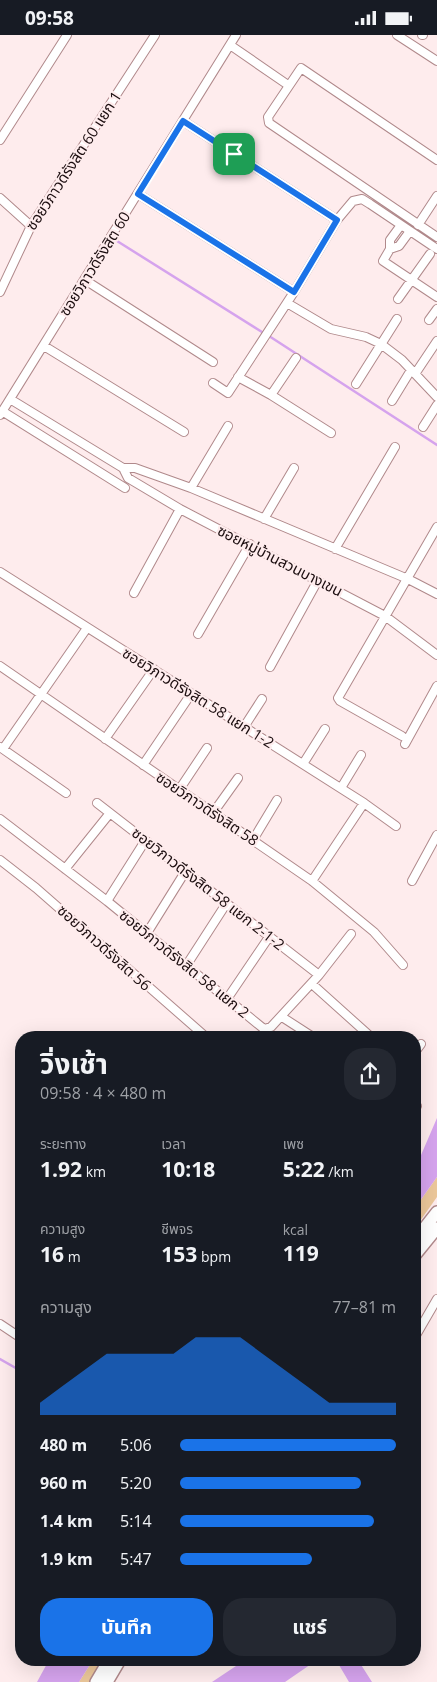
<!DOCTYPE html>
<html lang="th">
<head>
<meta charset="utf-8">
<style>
  body { margin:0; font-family:"Open Sans","Noto Sans Thai",sans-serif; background:#242831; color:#f1f3f6; height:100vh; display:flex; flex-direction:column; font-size:19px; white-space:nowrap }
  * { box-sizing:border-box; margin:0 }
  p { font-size:16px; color:#9ea1a6 }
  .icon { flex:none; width:28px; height:28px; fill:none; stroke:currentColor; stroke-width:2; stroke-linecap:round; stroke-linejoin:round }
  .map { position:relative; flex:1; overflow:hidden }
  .drawer { position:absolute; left:15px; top:996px; width:406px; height:635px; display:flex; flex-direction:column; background:#171b24; border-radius:20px; box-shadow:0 5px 20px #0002 }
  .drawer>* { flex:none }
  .pin { position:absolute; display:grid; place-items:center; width:42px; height:42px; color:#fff; margin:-21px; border-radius:10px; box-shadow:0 2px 8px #0006 }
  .round { display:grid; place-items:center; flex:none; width:52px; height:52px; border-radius:20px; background:#242831 }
  .headline { display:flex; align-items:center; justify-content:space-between; height:85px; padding:0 25px }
  h1 { font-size:28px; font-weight:700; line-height:38px }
  .metrics { display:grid; grid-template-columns:repeat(3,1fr); gap:8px; height:85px; padding:5px 25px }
  .metrics div { display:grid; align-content:center }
  .metrics b { font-size:21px; font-weight:700 }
  .metrics small { font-size:14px; font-weight:400 }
  .metrics p { font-size:14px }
  .chart { height:140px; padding:10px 25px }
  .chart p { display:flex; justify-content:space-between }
  .chart svg { width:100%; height:90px; margin-top:5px; fill:#1a73e8; opacity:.7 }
  .action { display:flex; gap:10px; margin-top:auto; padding:10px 25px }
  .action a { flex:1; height:58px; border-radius:20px; background:#1a73e8; color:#fff; font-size:20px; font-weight:700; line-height:58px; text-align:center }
  .action a+a { background:#242831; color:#f1f3f6 }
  ul { padding:0 25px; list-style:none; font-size:16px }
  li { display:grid; grid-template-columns:80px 60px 1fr; align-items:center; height:38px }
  li i { height:12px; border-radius:6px; background:#1a73e8 }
  .status { display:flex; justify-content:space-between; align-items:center; height:35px; padding:0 25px; background:#171b24; direction:ltr }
  .status svg { height:14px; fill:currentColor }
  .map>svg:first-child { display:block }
</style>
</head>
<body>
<div class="status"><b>09:58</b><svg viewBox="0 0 49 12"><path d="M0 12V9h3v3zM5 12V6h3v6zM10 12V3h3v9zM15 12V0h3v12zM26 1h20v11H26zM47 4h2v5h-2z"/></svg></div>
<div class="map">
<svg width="437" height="1647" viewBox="0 0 437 1647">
  <rect width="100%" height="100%" fill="#feeced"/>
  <path fill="#ebc79a" d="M437,1142v20l-22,31v-20z
    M93,1625h13l-14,22h-13z"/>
  <path fill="#d5a3ed" d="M437,1083v59l-22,31v-39z
    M49,1625h44l-14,22h-42z
    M245,1625h72l-32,22h-73z
    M347,1625h11l14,22h-23l-10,-17z"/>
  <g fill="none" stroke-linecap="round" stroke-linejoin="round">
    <path stroke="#d5a3ed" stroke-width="2.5" d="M117,206l145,91
      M269,301l168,109
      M0,1324l21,12"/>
    <g stroke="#b0898b" stroke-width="10">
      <path id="street" d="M397,0l40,26
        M422,0h1
        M230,10l58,40
        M183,86l154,99
        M0,105l67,-105
        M437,125l-136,-92 -33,49 1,6 168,114
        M138,159l156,98
        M0,163l31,28
        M401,190l-11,15v9l9,-3 11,-15
        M418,190l19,-29
        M390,214l-7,12 54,36
        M85,245l128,82
        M0,257l31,-66 124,-191
        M398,264l32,-45
        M287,268l44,26 35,8 15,7 21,16 35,37
        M429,285l8,-11
        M44,311l140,86
        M415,339l22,-33
        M238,342l33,18 60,38
        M213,348l15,10 66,-101 43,-72 16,-19 9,-2 8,5 67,45
        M356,349l41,-65
        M271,360l25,-37
        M10,364l113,69 5,10 52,31 205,107 52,39
        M392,366l19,-31
        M2,376l123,77
        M0,380l236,-380
        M423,392l14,-22
        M123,433h12l56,20 217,91 29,15
        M191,453l37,-62
        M264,484l30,-51
        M335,514l60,-102
        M0,537l364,231 32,23
        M134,558l46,-84
        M198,599l52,-90
        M0,631l312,215 62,51 29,33
        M270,632l48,-87
        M244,692l18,-28
        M402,701l-62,-35 -2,-3 99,-171
        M105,704l49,-70
        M405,709l32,-58
        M0,712l66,46
        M3,714l84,-121
        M303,729l22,-35
        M143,730l48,-71
        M341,753l20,-33
        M179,755l28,-42
        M97,768l222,172
        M213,778l25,-35
        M0,784l107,82 157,128 7,-2 48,-52 32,-41
        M253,805l24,-40
        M0,825l36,28 170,149
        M65,834l45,-56
        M312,846l52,-78
        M412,846l25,-46
        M107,866l38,-60
        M147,898l38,-61
        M186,931l40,-62
        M312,949l59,53
        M227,964l42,-62
        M282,982l31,20
        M415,1017l6,-8
        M415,1070l2,1
        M0,1289l21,14
        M415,1302l22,-38"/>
    </g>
    <g stroke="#b0898b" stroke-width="14">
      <path id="secondary" d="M415,1205l22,-28
        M415,1220l22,-27
        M96,1647l13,-22
        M107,1647l13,-22"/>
    </g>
    <use href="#street" stroke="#fff" stroke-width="8"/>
    <use href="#secondary" stroke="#fff" stroke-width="11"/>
  </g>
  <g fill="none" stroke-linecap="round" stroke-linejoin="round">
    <g stroke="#fff" stroke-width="10">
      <path id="route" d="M183,86l154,99 -43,72 -156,-98z"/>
    </g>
    <use href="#route" stroke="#1a73e8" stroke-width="6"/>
  </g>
  <g text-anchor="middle" stroke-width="4.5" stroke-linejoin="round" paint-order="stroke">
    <g font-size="15" fill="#1b0d0f" stroke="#feeced">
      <text transform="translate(74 126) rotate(-57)" y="5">ซอยวิภาวดีรังสิต 60 แยก 1</text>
      <text transform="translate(95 229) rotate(-58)" y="5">ซอยวิภาวดีรังสิต 60</text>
      <text transform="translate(280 526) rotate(27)" y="5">ซอยหมู่บ้านสวนบางเขน</text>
      <text transform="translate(198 663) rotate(32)" y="5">ซอยวิภาวดีรังสิต 58 แยก 1-2</text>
      <text transform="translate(207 774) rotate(34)" y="5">ซอยวิภาวดีรังสิต 58</text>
      <text transform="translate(208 854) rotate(38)" y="5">ซอยวิภาวดีรังสิต 58 แยก 2-1-2</text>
      <text transform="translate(104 913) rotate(42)" y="5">ซอยวิภาวดีรังสิต 56</text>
      <text transform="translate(184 929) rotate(39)" y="5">ซอยวิภาวดีรังสิต 58 แยก 2</text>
    </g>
  </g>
</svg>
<div class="pin" style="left:234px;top:119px;background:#1e9e55"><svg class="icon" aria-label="arrive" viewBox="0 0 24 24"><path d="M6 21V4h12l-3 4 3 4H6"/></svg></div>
<section class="drawer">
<div class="headline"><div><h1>วิ่งเช้า</h1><p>09:58 · 4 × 480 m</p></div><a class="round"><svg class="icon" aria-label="share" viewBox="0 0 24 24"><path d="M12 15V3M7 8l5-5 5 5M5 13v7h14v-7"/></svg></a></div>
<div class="metrics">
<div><p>ระยะทาง</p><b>1.92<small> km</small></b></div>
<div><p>เวลา</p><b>10:18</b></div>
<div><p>เพซ</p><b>5:22<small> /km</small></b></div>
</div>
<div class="metrics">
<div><p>ความสูง</p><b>16<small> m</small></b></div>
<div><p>ชีพจร</p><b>153<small> bpm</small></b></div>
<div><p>kcal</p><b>119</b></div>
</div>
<div class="chart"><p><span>ความสูง</span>77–81 m</p>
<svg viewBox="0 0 160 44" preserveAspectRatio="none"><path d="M0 44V38L10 30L20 22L30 14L40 14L50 14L60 14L70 6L80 6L90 6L100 14L110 22L120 30L130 38L140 38L150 38L160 38V44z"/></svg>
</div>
<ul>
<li><b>480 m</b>5:06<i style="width:100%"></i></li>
<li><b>960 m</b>5:20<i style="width:84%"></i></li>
<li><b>1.4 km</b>5:14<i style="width:90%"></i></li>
<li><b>1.9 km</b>5:47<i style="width:61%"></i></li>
</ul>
<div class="action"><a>บันทึก</a><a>แชร์</a></div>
</section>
</div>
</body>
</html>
